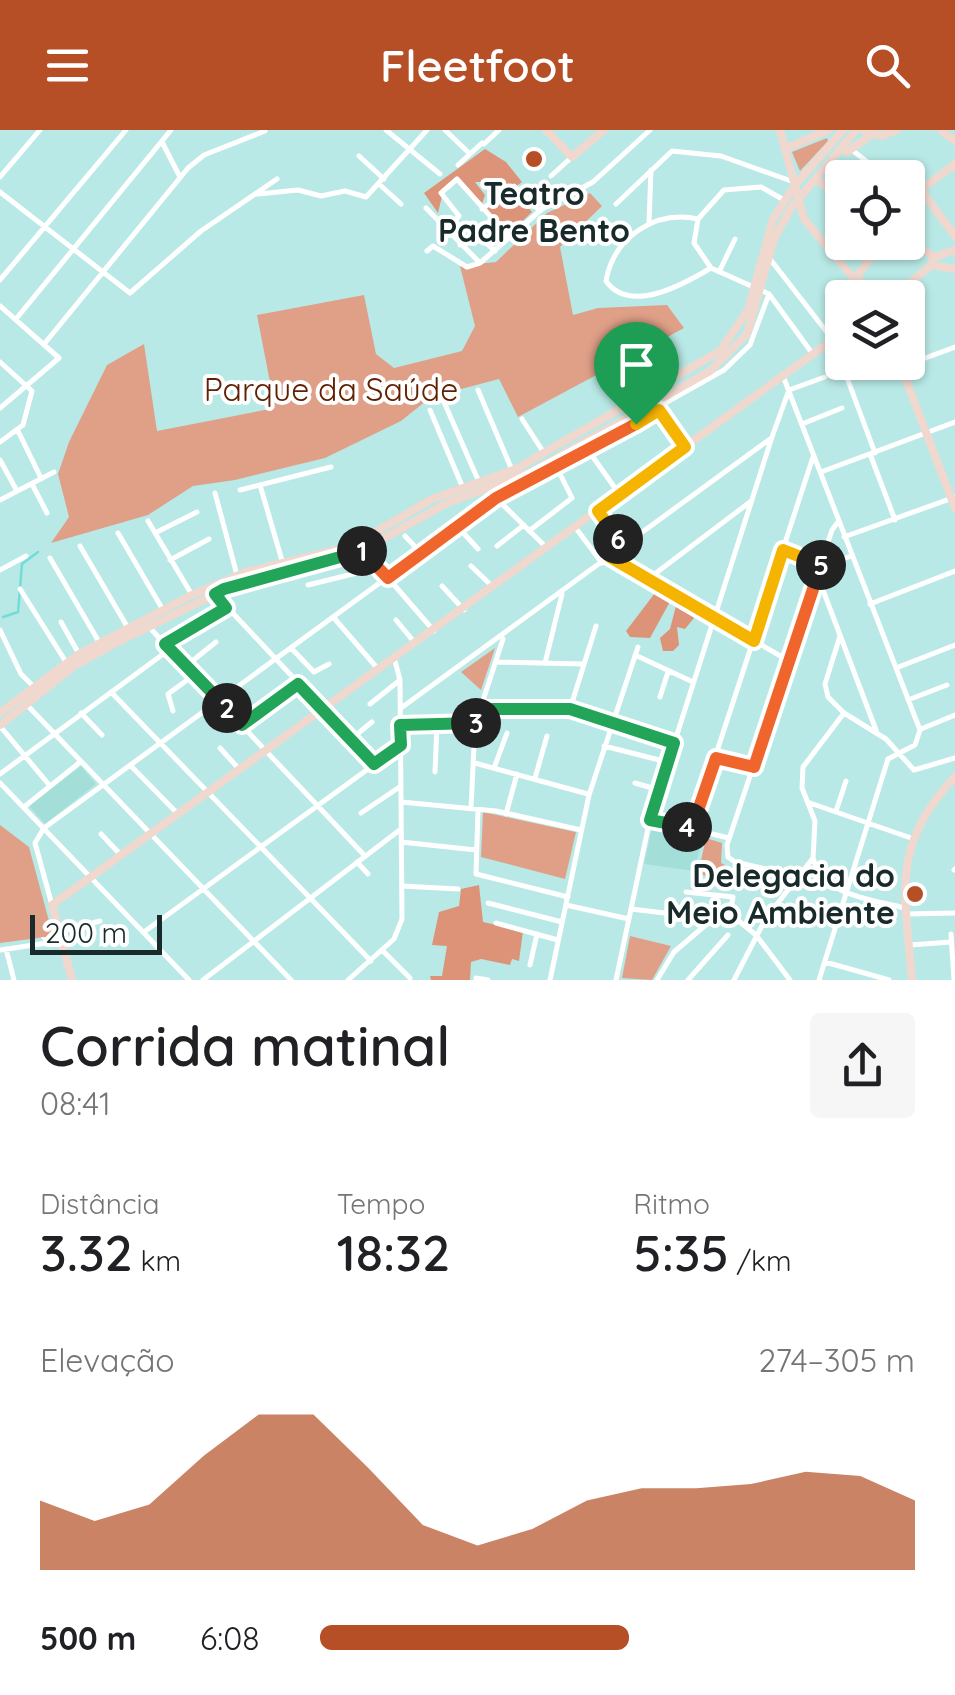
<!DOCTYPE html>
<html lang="pt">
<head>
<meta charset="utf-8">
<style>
  body { margin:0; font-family:Quicksand,sans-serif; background:#f6f6f6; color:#202124; height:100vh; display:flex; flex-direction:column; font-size:38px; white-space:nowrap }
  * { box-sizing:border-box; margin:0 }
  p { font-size:32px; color:#757577 }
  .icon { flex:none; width:55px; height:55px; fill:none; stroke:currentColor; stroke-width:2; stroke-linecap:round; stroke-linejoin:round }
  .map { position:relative; height:850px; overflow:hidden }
  .side { display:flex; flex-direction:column; background:#fff; flex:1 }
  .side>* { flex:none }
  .tools { position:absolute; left:825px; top:30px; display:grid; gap:20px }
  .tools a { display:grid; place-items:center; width:100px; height:100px; border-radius:10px; background:#fff; box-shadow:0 2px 8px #0004; font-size:50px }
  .scale { position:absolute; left:30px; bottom:25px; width:132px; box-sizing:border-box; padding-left:10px; border:5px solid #182b2a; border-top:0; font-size:28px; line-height:35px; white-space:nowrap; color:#182b2a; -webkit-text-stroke:8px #fff; paint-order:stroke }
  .pin { position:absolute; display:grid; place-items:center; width:85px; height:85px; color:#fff; margin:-102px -42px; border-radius:50% 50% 50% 0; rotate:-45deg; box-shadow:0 0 10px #0007 }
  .pin .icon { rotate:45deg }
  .km { position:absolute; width:50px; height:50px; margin:-25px; border-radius:50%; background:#222; color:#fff; font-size:28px; line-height:50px; text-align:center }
  .round { display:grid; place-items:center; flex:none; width:105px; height:105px; border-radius:10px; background:#f6f6f6 }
  .summary { display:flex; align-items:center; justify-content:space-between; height:170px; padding:0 40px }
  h1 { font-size:55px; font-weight:600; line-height:75px }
  .stats { display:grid; grid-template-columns:repeat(3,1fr); gap:15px; height:170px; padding:10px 40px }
  .stats div { display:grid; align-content:center }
  .stats b { font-size:50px; font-weight:600 }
  .stats small { font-size:28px; font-weight:400 }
  .stats p { font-size:28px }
  .chart { height:280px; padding:20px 40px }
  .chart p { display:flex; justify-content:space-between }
  .chart svg { width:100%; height:180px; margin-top:10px; fill:#b64f25; opacity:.7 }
  ul { padding:0 40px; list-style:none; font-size:32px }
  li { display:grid; grid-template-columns:160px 120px 1fr; align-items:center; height:75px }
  li i { height:25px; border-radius:12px; background:#b64f25 }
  header { display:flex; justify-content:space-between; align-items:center; height:130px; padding:0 40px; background:#b64f25; color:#fff; font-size:45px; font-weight:600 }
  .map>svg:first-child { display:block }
</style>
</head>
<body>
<header><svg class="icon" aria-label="menu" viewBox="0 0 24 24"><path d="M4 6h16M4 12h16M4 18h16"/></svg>Fleetfoot<svg class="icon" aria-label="search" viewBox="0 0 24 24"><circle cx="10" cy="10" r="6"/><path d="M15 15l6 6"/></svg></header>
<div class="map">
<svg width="955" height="850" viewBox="0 0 955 850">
  <rect width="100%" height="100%" fill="#b9e9e6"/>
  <path fill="#a4ded9" d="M81,636l15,18 -51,40 -16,-18z
    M652,697l51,10 -9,34 -50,-7z"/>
  <path fill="#e0a088" d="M827,8l1,3 -28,30 -8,-19z
    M590,63l12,13 -42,41 13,68 25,-7 69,-3 17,23 -166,89 -19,-38 -68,18 -30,24 -76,37 -90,22 -42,6 -45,29 -97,28 18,-26 -11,-43 11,-32 38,-77 37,-21 13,87 118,-23 -18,-93 107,-20 12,59 18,14 68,-17 13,-25 -15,-60 36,-4 51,-49z
    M495,518l-14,42 -20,-18z
    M483,682l93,20 -11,47 -84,-22z
    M0,695l29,22 24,89 -53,7z
    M706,708l16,5 -1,20 13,7 -3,11 -33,-7z
    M630,806l41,10 -19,34 -30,-2z"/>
  <path fill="#dd9377" d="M485,19l21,13 16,20 -8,6 -4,-2 22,26 -21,20 -25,-23 12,-18 -9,-9h-14l10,13 -3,9 -24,-24 -15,12 -5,21 -14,-20z
    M658,459l14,9 -22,40 -20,-1 -4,-6z
    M676,476l14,2 4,10 -9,11 -8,-2 2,18 -6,6h-10l-3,-13 10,-9z
    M479,755l4,37 40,9 -4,30 -7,-2 -2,6 -29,-6 -10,3 -1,18h-39l-1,-4h12l5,-30 -15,-1 7,-33 20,-6 2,-17z"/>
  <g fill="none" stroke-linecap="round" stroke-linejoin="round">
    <path stroke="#72dcd6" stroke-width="2.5" d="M3,487l15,-5 4,-48 16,-12"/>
    <path stroke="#fff" stroke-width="5" d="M386,0l54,44
      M445,0l25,24
      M162,12l18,35
      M484,14l15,-14
      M852,20l27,21 -1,7
      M359,26l25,23
      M458,35l24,-22
      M551,46l21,-19
      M0,47l40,-47
      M379,54l22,20
      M0,62l130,101 71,-62 76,-52
      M258,64l40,-4 23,6 24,-5 21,6 61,-67
      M784,70l-23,-13 -37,3 -26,29 -4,24 17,25 58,26 43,59
      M616,74l56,-53 49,5 73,26
      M426,78l54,55 62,-54 51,-27 57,-52
      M482,79l32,-23 26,25
      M698,89c-42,-9 -84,17 -92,62 24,34 78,3 105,-13
      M649,92l2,-52
      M447,100l12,-14 -18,-23 16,-14 53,59
      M460,115l16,-11 19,17
      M427,121l6,-5 34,21 13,-4
      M770,129l63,81 42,113
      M719,142l16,-33
      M0,150l126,-150
      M0,176l59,52 -59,50
      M16,189l155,-189
      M45,213l143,-175 16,-13 61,-24
      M0,232l32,29 -9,34 -23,17
      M901,237l54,-20
      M783,246l137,354 -5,15 -27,14 -69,221
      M478,260l34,80
      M444,272l35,80
      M430,280l33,78
      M659,280l26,37
      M522,289l22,34
      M802,294l40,-16
      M18,301l23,47
      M588,320l32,45
      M870,324l25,66
      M0,330l17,31
      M821,342l134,-50
      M32,354l15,29
      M260,355l23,79
      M240,360l91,-23
      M215,363l22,82
      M496,368l51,50
      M0,370l54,-28
      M598,381l26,36
      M148,391l44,74
      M458,397l20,22
      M575,397l27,36
      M529,401l43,-33 -15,-30
      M118,403l45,77
      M155,403l42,-21
      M405,406l16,17
      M844,407l111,-40
      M80,416l48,82
      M497,416l27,-21
      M364,420l70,81
      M783,421l38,12
      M610,427l179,104
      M50,428l49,84
      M170,430l39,-21
      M471,436l21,20
      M821,437l30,-11
      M0,440l26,-14
      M818,447l58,153
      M648,449l102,-77
      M308,455l53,-13 15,-9
      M442,456l22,24
      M20,459l46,73
      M215,464l159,170
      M870,474l85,-33
      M334,488l44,51
      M396,490l19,23
      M61,492l18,32
      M149,497l216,229
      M0,500l21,44 12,12
      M840,506l-15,48 3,13 16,16 42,26 28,31 41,-12
      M165,514l60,-37
      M292,519l22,23 15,-8
      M635,525l58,27
      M496,532l87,2
      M545,533l17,-69
      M186,536l30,-24
      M896,538l59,-23
      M111,562l260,269
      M660,567l8,-25
      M908,570l39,-15
      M26,574l265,276
      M370,574l30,-24
      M401,578l369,-269
      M480,579h90l104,34
      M570,579l26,-83
      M173,581l-5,-17 26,-19
      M81,583l21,22
      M242,595l56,-41
      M401,595h74
      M0,596l50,60
      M921,599l34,-14
      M351,609l21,-17
      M604,616l63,16
      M220,618l19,21
      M716,628l38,9
      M475,633l113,31
      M131,636l46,47
      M494,638l13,-35
      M435,642l2,-48
      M0,644l170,-125
      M535,648l12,-42
      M0,653l189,197
      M635,653l24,7
      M401,672l95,9 85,19
      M810,673l101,35
      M24,677l55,-44
      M471,678l4,-83 28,-86
      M478,680l-2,64 92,23
      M836,681l10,-30
      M361,683l40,-27
      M506,684l11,-40
      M650,689l79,19
      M692,698l121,-371
      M101,704l19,20
      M401,712l75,8
      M813,728c11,39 59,41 92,50
      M357,732l11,12
      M954,740l1,-1
      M797,746l-62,-14 -7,-5 -1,-12 105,-315 6,-8
      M402,756l56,3
      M686,762l47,5 -4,21
      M488,773l74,19
      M52,775l-17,-62 9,-15 452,-330 228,-128 26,-25 19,-51
      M566,775l63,14
      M631,779l109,13 16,13 34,45
      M907,784l48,-1
      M496,793l62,17
      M59,802l41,-11
      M144,802l257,-187
      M951,804l3,46
      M910,815l41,-3
      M6,819l8,31
      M0,820l61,-9
      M383,821l27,27
      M825,832l64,18
      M530,835l7,-31
      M476,848l12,2
      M203,850l198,-151
      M348,850l46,-41 8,-20 -2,-239 -5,-19
      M550,850l39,-185 49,-148
      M616,850l34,-161 122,-382 17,-47 36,-13
      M657,850l17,-28 41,-35
      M688,850l40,-45
      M734,850l32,-62 47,-60 2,-37 -13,-33 1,-21 41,-54"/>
    <path stroke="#f0d8cf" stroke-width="8" d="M546,0l26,27 32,-27
      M780,0l24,89 66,79
      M863,0l18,6 16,-6
      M941,0l14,11
      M785,19l43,-19
      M847,22l24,-17
      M820,52l22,17
      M921,60l34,46
      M908,80l13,-20 34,-26
      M908,109l26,18
      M934,127l21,-7
      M931,135l24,4
      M859,153v-10l25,-31
      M892,168l39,-33 3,-8
      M899,232l56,146
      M0,583l79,-59 113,-59 54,-23 106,-26 80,-47 84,-30 204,-118 28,-41 25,-91 22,-34 48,-55
      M0,595l74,-59 42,-23 118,-58 118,-29 95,-53 84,-31 179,-101 37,-37 27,-95 17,-31 65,-78
      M72,850l-20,-75 790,-572
      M912,850c-7,-87 -22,-135 43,-203"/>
  </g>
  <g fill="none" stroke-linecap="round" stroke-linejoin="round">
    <g stroke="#fff" stroke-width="20">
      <path id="split-1" d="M362,421l26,27 108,-80 140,-74"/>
    </g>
    <g stroke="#fff" stroke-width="20">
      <path id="split-2" d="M227,578l-62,-64 61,-36 -11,-14 9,-5 138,-38"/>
    </g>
    <g stroke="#fff" stroke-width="20">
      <path id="split-3" d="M227,578l15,17 56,-41 76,80 27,-19 -1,-20 76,-2"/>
    </g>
    <g stroke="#fff" stroke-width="20">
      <path id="split-4" d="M476,593l4,-14h90l104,34 -24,77 37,7"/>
    </g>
    <g stroke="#fff" stroke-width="20">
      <path id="split-5" d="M687,697l5,1 24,-70 38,9 67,-202"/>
    </g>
    <g stroke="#fff" stroke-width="20">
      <path id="split-6" d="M618,409l6,8 -14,10 144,84 29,-91 38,15"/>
    </g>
    <g stroke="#fff" stroke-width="20">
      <path id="split-7" d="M618,409l-20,-28 87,-64 -26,-37 -23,14"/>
    </g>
    <use href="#split-1" stroke="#f0652b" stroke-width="12"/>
    <use href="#split-2" stroke="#22a559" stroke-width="12"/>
    <use href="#split-3" stroke="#22a559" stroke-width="12"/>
    <use href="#split-4" stroke="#22a559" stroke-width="12"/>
    <use href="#split-5" stroke="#f0652b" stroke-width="12"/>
    <use href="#split-6" stroke="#f5b400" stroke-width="12"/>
    <use href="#split-7" stroke="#f5b400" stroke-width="12"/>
  </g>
  <g fill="#b64f25" stroke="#fff" stroke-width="4">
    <circle cx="534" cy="29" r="10"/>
    <circle cx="915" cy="764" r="10"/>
  </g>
  <g text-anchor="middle" stroke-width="8" stroke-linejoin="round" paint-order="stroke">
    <g font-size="32" font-weight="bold" fill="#182b2a" stroke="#fff">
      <text x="534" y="75">Teatro<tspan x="534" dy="37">Padre Bento</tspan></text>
      <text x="895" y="757" text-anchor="end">Delegacia do<tspan x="895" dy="37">Meio Ambiente</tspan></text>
    </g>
    <g font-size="32" fill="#622002" stroke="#fff">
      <text x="331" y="271">Parque da Saúde</text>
    </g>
  </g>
</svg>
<div class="tools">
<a><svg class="icon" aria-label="locate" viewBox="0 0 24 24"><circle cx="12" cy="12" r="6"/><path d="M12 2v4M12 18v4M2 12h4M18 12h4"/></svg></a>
<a><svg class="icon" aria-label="layers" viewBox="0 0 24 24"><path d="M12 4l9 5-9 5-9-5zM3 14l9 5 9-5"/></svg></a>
</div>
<div class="scale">200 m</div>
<div class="pin" style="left:636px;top:294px;background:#1e9e55"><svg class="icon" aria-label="arrive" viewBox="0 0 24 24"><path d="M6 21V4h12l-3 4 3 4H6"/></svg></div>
<b class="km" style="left:362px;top:421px">1</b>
<b class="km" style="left:227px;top:578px">2</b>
<b class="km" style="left:476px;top:593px">3</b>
<b class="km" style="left:687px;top:697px">4</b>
<b class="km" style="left:821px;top:435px">5</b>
<b class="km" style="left:618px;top:409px">6</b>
</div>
<section class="side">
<div class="summary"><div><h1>Corrida matinal</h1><p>08:41</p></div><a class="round"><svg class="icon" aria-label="share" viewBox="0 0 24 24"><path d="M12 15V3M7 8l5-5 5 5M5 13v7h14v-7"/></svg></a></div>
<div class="stats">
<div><p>Distância</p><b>3.32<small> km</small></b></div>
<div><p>Tempo</p><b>18:32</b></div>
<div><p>Ritmo</p><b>5:35<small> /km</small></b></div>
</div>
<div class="chart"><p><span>Elevação</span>274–305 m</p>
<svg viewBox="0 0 160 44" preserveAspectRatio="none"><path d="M0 44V27L10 32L20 28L30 16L40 6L50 6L60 19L70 33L80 38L90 34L100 27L110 24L120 24L130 23L140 20L150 21L160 27V44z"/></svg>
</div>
<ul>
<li><b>500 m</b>6:08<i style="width:52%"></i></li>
</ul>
</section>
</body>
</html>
